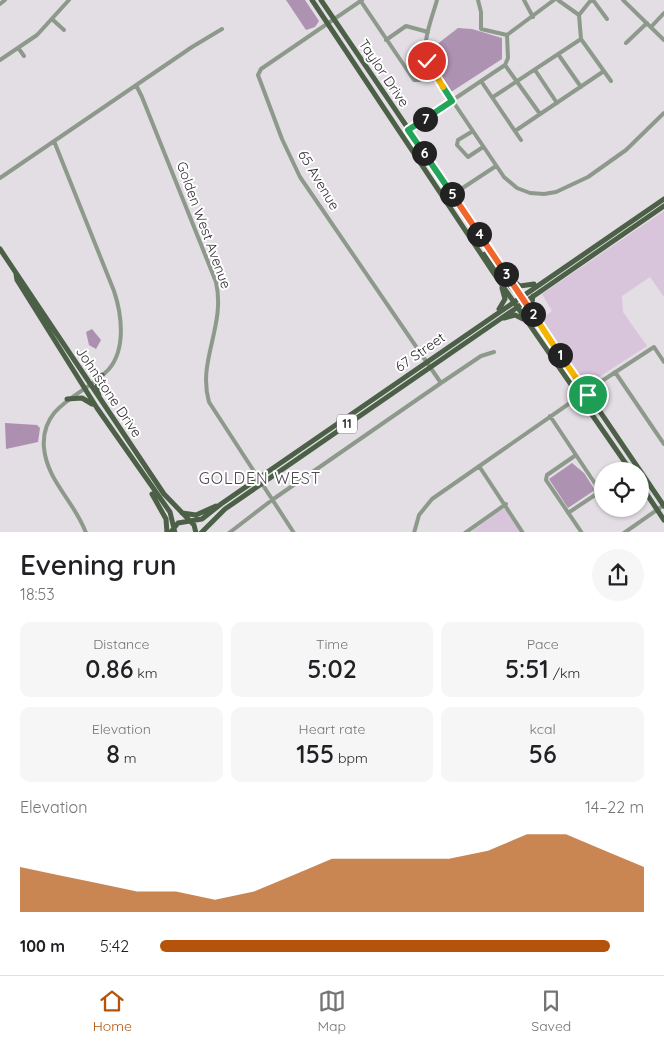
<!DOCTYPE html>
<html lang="en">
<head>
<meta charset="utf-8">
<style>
  body { margin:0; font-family:Quicksand,sans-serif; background:#f6f6f6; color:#202124; height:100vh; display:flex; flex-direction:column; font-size:19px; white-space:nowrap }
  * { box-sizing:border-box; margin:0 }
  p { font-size:16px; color:#757577 }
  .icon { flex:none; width:28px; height:28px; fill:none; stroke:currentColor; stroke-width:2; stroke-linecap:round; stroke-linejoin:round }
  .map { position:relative; height:532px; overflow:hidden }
  .panel { display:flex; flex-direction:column; background:#fff; flex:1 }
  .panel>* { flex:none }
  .fabs { position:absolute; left:594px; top:462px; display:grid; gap:10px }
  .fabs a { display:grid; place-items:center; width:55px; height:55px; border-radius:50%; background:#fff; box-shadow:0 1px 4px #0004; font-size:25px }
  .pin { position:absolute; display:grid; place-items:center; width:42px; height:42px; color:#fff; margin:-21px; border:2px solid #fff; border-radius:50%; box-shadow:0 1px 5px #0007 }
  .km { position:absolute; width:25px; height:25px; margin:-12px; border-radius:50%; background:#222; color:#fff; font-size:14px; line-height:25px; text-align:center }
  .round { display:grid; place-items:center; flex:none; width:52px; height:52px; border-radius:26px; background:#f6f6f6 }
  .overview { display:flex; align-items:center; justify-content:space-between; height:85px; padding:0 20px }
  h1 { font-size:28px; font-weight:600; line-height:38px }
  .stats { display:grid; grid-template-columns:repeat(3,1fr); gap:8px; height:85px; padding:5px 20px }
  .stats div { display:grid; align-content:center; border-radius:10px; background:#f6f6f6; text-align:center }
  .stats b { font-size:25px; font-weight:600 }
  .stats small { font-size:14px; font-weight:400 }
  .stats p { font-size:14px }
  .chart { height:140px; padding:10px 20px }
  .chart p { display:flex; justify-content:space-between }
  .chart svg { width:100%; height:90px; margin-top:5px; fill:#b45309; opacity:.7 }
  ul { padding:0 20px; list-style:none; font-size:16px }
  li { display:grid; grid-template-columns:80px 60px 1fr; align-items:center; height:38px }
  li i { height:12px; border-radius:6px; background:#b45309 }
  .tabs { display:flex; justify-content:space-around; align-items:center; height:70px; border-top:1px solid #e0e0e0; background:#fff; font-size:14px; color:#757577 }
  .tabs a { display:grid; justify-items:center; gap:2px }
  .tabs .current { color:#b45309 }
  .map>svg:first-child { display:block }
</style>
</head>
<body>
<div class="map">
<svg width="664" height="533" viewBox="0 0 664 533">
  <rect width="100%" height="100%" fill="#e3dde4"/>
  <path fill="#d9c5db" d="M664,211v86l-14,-20 -28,19 1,16 24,34 -62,40 -36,-53 -8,-14 11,-8 -10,-17z
    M502,509l5,1 14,20 -1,2 -50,1z"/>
  <path fill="#ae92b1" d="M286,0h19l14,21 -4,6 -9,3z
    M458,28l14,1 30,9v21l-51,33 -17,-24 -7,-16z
    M572,463l12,10 11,17 -27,18 -19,-29z"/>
  <path fill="#ad90b0" d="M92,329l9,11 -5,9 -7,-4 -3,-13z
    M5,423l32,2 3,3 -2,14 -32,7z"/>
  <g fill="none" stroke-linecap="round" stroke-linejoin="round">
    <path stroke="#8d9a8b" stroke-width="4" d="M360,0l54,80h5l13,-9
      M362,0l-101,69 -3,6 24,64 18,38 141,206
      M437,0c-6,22 -17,44 -8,66l75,111 13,11 13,5 14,1 12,-2 32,-15 38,-27 38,-37
      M478,0l3,12v17l26,6 47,-35
      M524,0l9,17
      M558,0l21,15
      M591,0l-12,15 2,24 30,42
      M593,0l14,19
      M623,0l41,40
      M0,4l5,-4
      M53,20l11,10
      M651,27l13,-14
      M386,40l20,-14 22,6
      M626,43l21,-20
      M19,49l5,7
      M558,54l23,33
      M0,60l37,-25 32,-35
      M505,65l35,49
      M535,70l22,33
      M481,81l40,59
      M136,85l6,12 74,185c10,44 -19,79 -7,120l85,131
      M493,97l88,-58
      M408,130l97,-65 3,-7 -1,-23
      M473,131l-15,9 -1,5 11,12 15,-10
      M515,131l89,-60
      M54,141l60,150c8,24 12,58 -5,78 -23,26 -69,34 -65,79 3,33 31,54 42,85
      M0,178l192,-131 30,-18
      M446,199l50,-33
      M615,372l49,72
      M585,392l69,-45 10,15
      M550,416l48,72 -3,7 -27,18
      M576,455l-29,20 -1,5 36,53
      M479,466l44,67
      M229,533l43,-33 169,-117 40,-27 13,-4
      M414,533l5,-18 13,-16 148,-103
      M465,533l41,-29
      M624,533l40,-28"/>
    <path stroke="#4b6047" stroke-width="5" d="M312,0l181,272 138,199
      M321,0l343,506
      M0,249l164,245 30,31 2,8
      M485,254l35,44
      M16,274l1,6 80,128 73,104 5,21
      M513,281l7,5 14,-2
      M533,296l-1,7 3,11
      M499,309l6,-10 -3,-11
      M504,318l11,-3 8,4
      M99,396l-2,-10 5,-11
      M67,399l15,-1 10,6
      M640,484l24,36
      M152,494l14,25 1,14
      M182,513l14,2 20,-9
      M170,533l8,-10 24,-4 19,-15 443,-305
      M201,533l24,-24 439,-303"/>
  </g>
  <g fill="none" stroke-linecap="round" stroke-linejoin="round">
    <g stroke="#fff" stroke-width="10">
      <path id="split-1" d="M560,355l28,40"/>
    </g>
    <g stroke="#fff" stroke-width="10">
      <path id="split-2" d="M533,314l27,41"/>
    </g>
    <g stroke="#fff" stroke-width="10">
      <path id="split-3" d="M506,274l27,40"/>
    </g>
    <g stroke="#fff" stroke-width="10">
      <path id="split-4" d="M479,234l27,40"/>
    </g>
    <g stroke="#fff" stroke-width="10">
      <path id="split-5" d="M452,194l27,40"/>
    </g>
    <g stroke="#fff" stroke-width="10">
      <path id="split-6" d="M424,153l28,41"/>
    </g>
    <g stroke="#fff" stroke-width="10">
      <path id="split-7" d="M424,153l-16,-23 17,-11"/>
    </g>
    <g stroke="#fff" stroke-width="10">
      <path id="split-8" d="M425,119l27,-18 -9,-14"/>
    </g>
    <g stroke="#fff" stroke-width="10">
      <path id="split-9" d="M427,61l16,26"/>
    </g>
    <use href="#split-1" stroke="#f5b400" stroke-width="6"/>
    <use href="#split-2" stroke="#f5b400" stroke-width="6"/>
    <use href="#split-3" stroke="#f0652b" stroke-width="6"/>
    <use href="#split-4" stroke="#f0652b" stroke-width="6"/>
    <use href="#split-5" stroke="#f0652b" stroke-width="6"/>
    <use href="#split-6" stroke="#22a559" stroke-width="6"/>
    <use href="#split-7" stroke="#22a559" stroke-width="6"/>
    <use href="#split-8" stroke="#22a559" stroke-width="6"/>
    <use href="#split-9" stroke="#f5b400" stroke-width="6"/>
  </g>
  <g text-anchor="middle" stroke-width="4" stroke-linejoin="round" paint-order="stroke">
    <rect fill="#fff" stroke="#6e6c6e" stroke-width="1" x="337" y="414.5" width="20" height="19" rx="4"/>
    <g font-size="12" font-weight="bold" fill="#302d30">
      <text x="347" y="428">11</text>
    </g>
    <g font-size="14" fill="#302d30" stroke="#fff">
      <text transform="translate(384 73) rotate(56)" y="5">Taylor Drive</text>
      <text transform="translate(319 180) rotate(59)" y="5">65 Avenue</text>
      <text transform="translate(204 225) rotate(70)" y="5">Golden West Avenue</text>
      <text transform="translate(420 352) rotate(-35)" y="5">67 Street</text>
      <text transform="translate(109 392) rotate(56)" y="5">Johnstone Drive</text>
    </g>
    <g font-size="16" letter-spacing="1" fill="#4e494f" stroke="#fff">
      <text x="260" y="484">GOLDEN WEST</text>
    </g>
  </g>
</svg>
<div class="fabs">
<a><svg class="icon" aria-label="locate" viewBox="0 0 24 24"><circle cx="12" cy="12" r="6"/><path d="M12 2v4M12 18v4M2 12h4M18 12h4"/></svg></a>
</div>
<div class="pin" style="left:588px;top:395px;background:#1e9e55"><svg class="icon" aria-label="arrive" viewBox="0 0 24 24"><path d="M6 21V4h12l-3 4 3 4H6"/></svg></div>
<div class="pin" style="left:427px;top:61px;background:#d93025"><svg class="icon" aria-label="check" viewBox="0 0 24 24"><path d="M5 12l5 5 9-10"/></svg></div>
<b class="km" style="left:560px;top:355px">1</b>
<b class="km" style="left:533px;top:314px">2</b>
<b class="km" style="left:506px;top:274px">3</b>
<b class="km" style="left:479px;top:234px">4</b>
<b class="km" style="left:452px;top:194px">5</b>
<b class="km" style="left:424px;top:153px">6</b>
<b class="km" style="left:425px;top:119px">7</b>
</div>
<section class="panel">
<div class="overview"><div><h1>Evening run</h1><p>18:53</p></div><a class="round"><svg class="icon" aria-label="share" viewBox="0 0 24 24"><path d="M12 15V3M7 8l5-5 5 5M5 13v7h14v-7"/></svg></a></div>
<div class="stats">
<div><p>Distance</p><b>0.86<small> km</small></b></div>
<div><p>Time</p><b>5:02</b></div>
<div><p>Pace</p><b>5:51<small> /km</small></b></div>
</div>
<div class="stats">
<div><p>Elevation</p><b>8<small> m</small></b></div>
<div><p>Heart rate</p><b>155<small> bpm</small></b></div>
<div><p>kcal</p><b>56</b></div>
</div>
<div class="chart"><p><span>Elevation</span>14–22 m</p>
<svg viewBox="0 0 160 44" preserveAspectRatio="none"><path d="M0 44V22L10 26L20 30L30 34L40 34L50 38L60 34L70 26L80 18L90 18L100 18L110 18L120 14L130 6L140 6L150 14L160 22V44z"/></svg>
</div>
<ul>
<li><b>100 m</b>5:42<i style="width:93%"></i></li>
</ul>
</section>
<nav class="tabs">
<a class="current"><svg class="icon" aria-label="home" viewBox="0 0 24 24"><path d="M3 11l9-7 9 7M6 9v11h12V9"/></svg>Home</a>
<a><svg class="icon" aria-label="map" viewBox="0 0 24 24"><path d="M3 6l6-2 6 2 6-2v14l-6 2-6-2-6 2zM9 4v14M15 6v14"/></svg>Map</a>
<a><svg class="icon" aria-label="saved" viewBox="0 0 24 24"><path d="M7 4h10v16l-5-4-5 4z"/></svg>Saved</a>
</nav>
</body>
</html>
